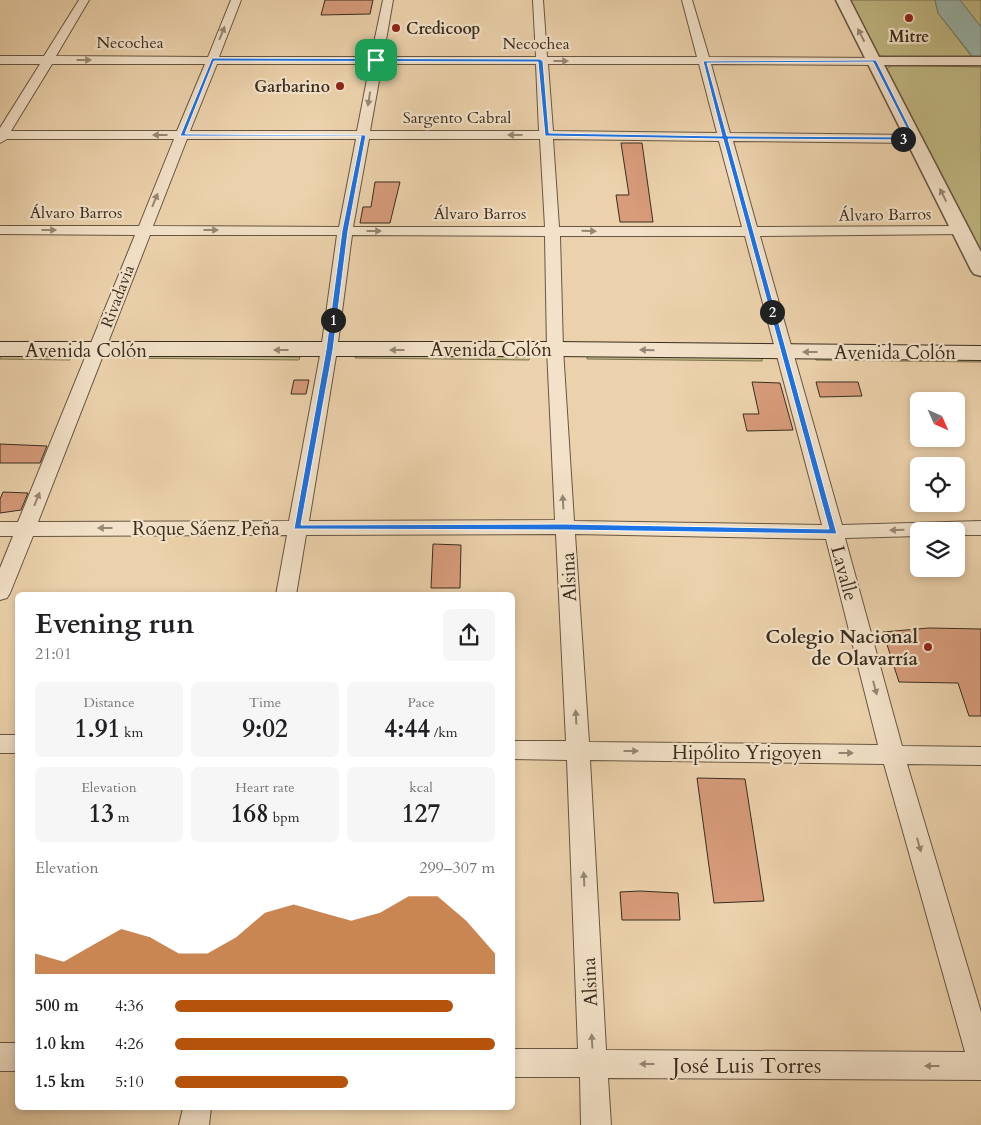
<!DOCTYPE html>
<html lang="en">
<head>
<meta charset="utf-8">
<style>
  body { margin:0; font-family:Cardo,serif; background:#f6f6f6; color:#202124; height:100vh; display:flex; flex-direction:column; font-size:19px; white-space:nowrap }
  * { box-sizing:border-box; margin:0 }
  p { font-size:16px; color:#757577 }
  .icon { flex:none; width:28px; height:28px; fill:none; stroke:currentColor; stroke-width:2; stroke-linecap:round; stroke-linejoin:round }
  .map { position:relative; flex:1; overflow:hidden }
  .panel { position:absolute; left:15px; top:592px; width:500px; height:518px; display:flex; flex-direction:column; background:#fff; border-radius:8px; box-shadow:0 2px 8px #0003 }
  .panel>* { flex:none }
  .needle { width:32px; rotate:135deg }
  .buttons { position:absolute; left:910px; top:392px; display:grid; gap:10px }
  .buttons a { display:grid; place-items:center; width:55px; height:55px; border-radius:8px; background:#fff; box-shadow:0 2px 8px #0003; font-size:25px }
  .pin { position:absolute; display:grid; place-items:center; width:42px; height:42px; color:#fff; margin:-21px; border-radius:10px; box-shadow:0 2px 8px #0006 }
  .km { position:absolute; width:25px; height:25px; margin:-12px; border-radius:50%; background:#222; color:#fff; font-size:14px; line-height:25px; text-align:center }
  .round { display:grid; place-items:center; flex:none; width:52px; height:52px; border-radius:8px; background:#f6f6f6 }
  .summary { display:flex; align-items:center; justify-content:space-between; height:85px; padding:0 20px }
  h1 { font-size:28px; font-weight:700; line-height:38px }
  .figures { display:grid; grid-template-columns:repeat(3,1fr); gap:8px; height:85px; padding:5px 20px }
  .figures div { display:grid; align-content:center; border-radius:8px; background:#f6f6f6; text-align:center }
  .figures b { font-size:25px; font-weight:700 }
  .figures small { font-size:14px; font-weight:400 }
  .figures p { font-size:14px }
  .chart { height:140px; padding:10px 20px }
  .chart p { display:flex; justify-content:space-between }
  .chart svg { width:100%; height:90px; margin-top:5px; fill:#b45309; opacity:.7 }
  ul { padding:0 20px; list-style:none; font-size:16px }
  li { display:grid; grid-template-columns:80px 60px 1fr; align-items:center; height:38px }
  li i { height:12px; border-radius:6px; background:#b45309 }
  .map>svg:first-child { display:block }
</style>
</head>
<body>
<div class="map">
<svg width="981" height="1125" viewBox="0 0 981 1125">
  <rect width="100%" height="100%" fill="#ecd2ac"/>
  <filter id="stains"><feTurbulence type="fractalNoise" baseFrequency=".004" numOctaves="4"/><feColorMatrix values="0 0 0 0 .2 0 0 0 0 .09 0 0 0 0 .02 0 0 0 .5 -.17"/></filter>
  <radialGradient id="worn" r=".72"><stop offset=".6" stop-color="#630" stop-opacity="0"/><stop offset="1" stop-color="#630" stop-opacity=".3"/></radialGradient>
  <path fill="#c0b984" stroke="#7c7252" d="M849,0h86l3,13 34,44h-87l-9,-2z
    M960,0h21v27z
    M892,65l89,2v190l-96,-187z
    M0,355l71,1 -1,4 -70,-1z
    M126,355l174,2 -1,3 -174,-2z
    M355,355l175,2 -1,3 -174,-2z
    M587,356l175,2v3l-175,-2z
    M815,357l166,2v3l-165,-2z"/>
  <path fill="#99b7ac" stroke="#737f74" d="M935,0h25l21,27v40l-43,-54z"/>
  <path fill="#d89c7b" stroke="#392c20" d="M325,0h48l-3,14 -49,1z
    M621,143h21l11,79h-33l-4,-27h13z
    M375,182h25l-10,41h-30l3,-16h8z
    M294,380h15l-3,14h-15z
    M752,382l28,1 13,47 -46,1 -4,-17h16z
    M816,382h42l4,14 -42,1z
    M0,444l47,2 -7,17h-40z
    M3,492l25,1 -7,17 -21,3v-14z
    M433,544l28,1 -1,43h-29z
    M929,628l52,1v87h-12l-11,-33 -59,-1 -16,-50z
    M697,778l48,1 19,122 -50,2z
    M640,891l38,2 2,27h-58l-2,-28z"/>
  <g fill="none" stroke-linecap="round" stroke-linejoin="round">
    <g stroke="#665643" stroke-width="2">
      <path id="minor" d="M79,0h10l-33,56 152,1 23,-57h10l-22,57h152l12,-57h10l-10,57h153l-3,-57h10l4,57h150l-15,-57h10l17,57 170,1 2,3 -6,4 -164,-1 19,69 184,2 7,4 -7,4 -181,-2 24,86 204,-1 7,4 -7,4 -201,2 82,289 139,-4v14h-25v-4h-37v5l-74,2 57,208 79,1v18l-74,-1 74,248v68l-373,-2 3,47h-30l-1,-48h-68v-28h66l-11,-289 -55,-1v-18h54l-10,-207 -250,1 -10,60h-20l11,-60 -254,1 -23,57 -3,5 -7,2v-32l13,-32h-13v-14h18l117,-287 -135,-1v-8h139l35,-87h-167l-7,4v-15l40,-64h-40v-8h44zM52,64h153l-28,67h-166zM217,64h153l-13,67h-167zM382,64h154l3,67h-169zM548,64h151l18,69 -164,-2zM187,139h169l-17,88 -186,-1zM369,139h171l5,88h-192zM553,139l166,2 23,86h-183zM150,235h187l-16,115 -32,171 -251,1zM352,235l193,1 2,113 8,171 -246,1 28,-171zM560,236h185l77,289 -248,-4 -11,-172zM575,534l251,5 52,206 -289,-3zM590,760l294,4 81,288 -359,-2z
        M0,735h18v18h-18z
        M0,1043h18v28h-18z
        M183,1108h28l-2,17h-30z"/>
    </g>
    <g stroke="#665643" stroke-width="3">
      <path id="tertiary" d="M836,0h14l29,57h102v8h-97l97,187v24l-7,-2 -3,-4z"/>
    </g>
    <g stroke="#392c20" stroke-width="2">
      <path id="secondary" d="M0,342h555l426,4v14l-426,-4h-555z"/>
    </g>
    <use href="#minor" fill="#f3e2c9" fill-rule="evenodd"/>
    <use href="#tertiary" fill="#f3e2c9" fill-rule="evenodd"/>
    <use href="#secondary" fill="#f3e2c9" fill-rule="evenodd"/>
  </g>
  <defs><path id="oneway-solid" d="M-6-.8H1V-3.2L6.5 0L1 3.2V.8H-6Z" transform="scale(1.25)"/></defs>
  <g fill="#968774">
    <use href="#oneway-solid" transform="translate(222 33) rotate(-68)"/>
    <use href="#oneway-solid" transform="translate(861 35) rotate(-117)"/>
    <use href="#oneway-solid" transform="translate(84 60)"/>
    <use href="#oneway-solid" transform="translate(561 61)"/>
    <use href="#oneway-solid" transform="translate(369 99) rotate(99)"/>
    <use href="#oneway-solid" transform="translate(160 135) rotate(180)"/>
    <use href="#oneway-solid" transform="translate(515 135) rotate(-180)"/>
    <use href="#oneway-solid" transform="translate(943 195) rotate(-117)"/>
    <use href="#oneway-solid" transform="translate(155 200) rotate(-68)"/>
    <use href="#oneway-solid" transform="translate(49 230)"/>
    <use href="#oneway-solid" transform="translate(211 230)"/>
    <use href="#oneway-solid" transform="translate(374 231)"/>
    <use href="#oneway-solid" transform="translate(589 231) rotate(1)"/>
    <use href="#oneway-solid" transform="translate(281 350) rotate(180)"/>
    <use href="#oneway-solid" transform="translate(397 350) rotate(180)"/>
    <use href="#oneway-solid" transform="translate(647 350) rotate(-179)"/>
    <use href="#oneway-solid" transform="translate(810 352) rotate(-180)"/>
    <use href="#oneway-solid" transform="translate(37 499) rotate(-68)"/>
    <use href="#oneway-solid" transform="translate(563 502) rotate(-93)"/>
    <use href="#oneway-solid" transform="translate(105 528) rotate(180)"/>
    <use href="#oneway-solid" transform="translate(897 530) rotate(178)"/>
    <use href="#oneway-solid" transform="translate(875 688) rotate(75)"/>
    <use href="#oneway-solid" transform="translate(576 717) rotate(-93)"/>
    <use href="#oneway-solid" transform="translate(631 751)"/>
    <use href="#oneway-solid" transform="translate(846 753)"/>
    <use href="#oneway-solid" transform="translate(919 845) rotate(74)"/>
    <use href="#oneway-solid" transform="translate(584 879) rotate(-93)"/>
    <use href="#oneway-solid" transform="translate(592 1041) rotate(-93)"/>
    <use href="#oneway-solid" transform="translate(647 1064) rotate(-180)"/>
    <use href="#oneway-solid" transform="translate(932 1066) rotate(-180)"/>
  </g>
  <path fill="#1a73e8" stroke="#fff" fill-rule="evenodd" d="M212,58l328,1 3,2 6,72 173,3 -19,-75 173,-1 40,80 -188,-1 109,395 -272,-4 -271,-1 32,-179 16,-119 19,-95h-181zM214,61l324,1 7,74 178,3 106,390 -264,-5 -264,1 32,-175 15,-119 18,-96 -181,-1zM873,62l38,75 -184,-1 -20,-73z"/>
  <g fill="#8f2418" stroke="#f3e2c9" stroke-width="2">
    <circle cx="909" cy="18" r="5"/>
    <circle cx="396" cy="28" r="5"/>
    <circle cx="340" cy="86" r="5"/>
    <circle cx="928" cy="647" r="5"/>
  </g>
  <g text-anchor="middle" stroke-width="4.5" stroke-linejoin="round" paint-order="stroke">
    <g font-size="16" font-weight="bold" fill="#392c20" stroke="#f3e2c9" text-anchor="start">
      <text x="406" y="34">Credicoop</text>
      <text x="909" y="42" text-anchor="middle">Mitre</text>
      <text x="330" y="92" text-anchor="end">Garbarino</text>
    </g>
    <g font-size="16" fill="#392c20" stroke="#f3e2c9">
      <text x="130" y="48">Necochea</text>
      <text x="536" y="49">Necochea</text>
      <text x="457" y="123">Sargento Cabral</text>
      <text x="76" y="218">Álvaro Barros</text>
      <text x="480" y="219">Álvaro Barros</text>
      <text transform="translate(885 214) rotate(-1)" y="6">Álvaro Barros</text>
      <text transform="translate(117 296) rotate(-69)" y="6">Rivadavia</text>
    </g>
    <g font-size="19" fill="#392c20" stroke="#f3e2c9">
      <text x="491" y="356">Avenida Colón</text>
      <text x="86" y="357">Avenida Colón</text>
      <text x="895" y="359">Avenida Colón</text>
      <text x="206" y="535">Roque Sáenz Peña</text>
      <text transform="translate(845 573) rotate(75)" y="7">Lavalle</text>
      <text transform="translate(568 577) rotate(-93)" y="7">Alsina</text>
      <text x="747" y="759">Hipólito Yrigoyen</text>
      <text transform="translate(589 982) rotate(-93)" y="7">Alsina</text>
    </g>
    <g font-size="19" font-weight="bold" fill="#392c20" stroke="#f3e2c9" text-anchor="end">
      <text x="918" y="643">Colegio Nacional<tspan x="918" dy="22">de Olavarría</tspan></text>
    </g>
    <g font-size="22" fill="#392c20" stroke="#f3e2c9">
      <text x="747" y="1073">José Luis Torres</text>
    </g>
  </g>
  <rect width="100%" height="100%" filter="url(#stains)"/>
  <rect width="100%" height="100%" fill="url(#worn)"/>
</svg>
<div class="buttons">
<a><svg class="needle" viewBox="-14 -14 28 28"><path d="M0-13l5 13h-10z" fill="#e53935"/><path d="M0 13l5-13h-10z" fill="#757577"/></svg></a>
<a><svg class="icon" aria-label="locate" viewBox="0 0 24 24"><circle cx="12" cy="12" r="6"/><path d="M12 2v4M12 18v4M2 12h4M18 12h4"/></svg></a>
<a><svg class="icon" aria-label="layers" viewBox="0 0 24 24"><path d="M12 4l9 5-9 5-9-5zM3 14l9 5 9-5"/></svg></a>
</div>
<div class="pin" style="left:376px;top:60px;background:#1e9e55"><svg class="icon" aria-label="arrive" viewBox="0 0 24 24"><path d="M6 21V4h12l-3 4 3 4H6"/></svg></div>
<b class="km" style="left:333px;top:320px">1</b>
<b class="km" style="left:772px;top:312px">2</b>
<b class="km" style="left:903px;top:139px">3</b>
<section class="panel">
<div class="summary"><div><h1>Evening run</h1><p>21:01</p></div><a class="round"><svg class="icon" aria-label="share" viewBox="0 0 24 24"><path d="M12 15V3M7 8l5-5 5 5M5 13v7h14v-7"/></svg></a></div>
<div class="figures">
<div><p>Distance</p><b>1.91<small> km</small></b></div>
<div><p>Time</p><b>9:02</b></div>
<div><p>Pace</p><b>4:44<small> /km</small></b></div>
</div>
<div class="figures">
<div><p>Elevation</p><b>13<small> m</small></b></div>
<div><p>Heart rate</p><b>168<small> bpm</small></b></div>
<div><p>kcal</p><b>127</b></div>
</div>
<div class="chart"><p><span>Elevation</span>299–307 m</p>
<svg viewBox="0 0 160 44" preserveAspectRatio="none"><path d="M0 44V34L10 38L20 30L30 22L40 26L50 34L60 34L70 26L80 14L90 10L100 14L110 18L120 14L130 6L140 6L150 18L160 34V44z"/></svg>
</div>
<ul>
<li><b>500 m</b>4:36<i style="width:87%"></i></li>
<li><b>1.0 km</b>4:26<i style="width:100%"></i></li>
<li><b>1.5 km</b>5:10<i style="width:54%"></i></li>
</ul>
</section>
</div>
</body>
</html>
